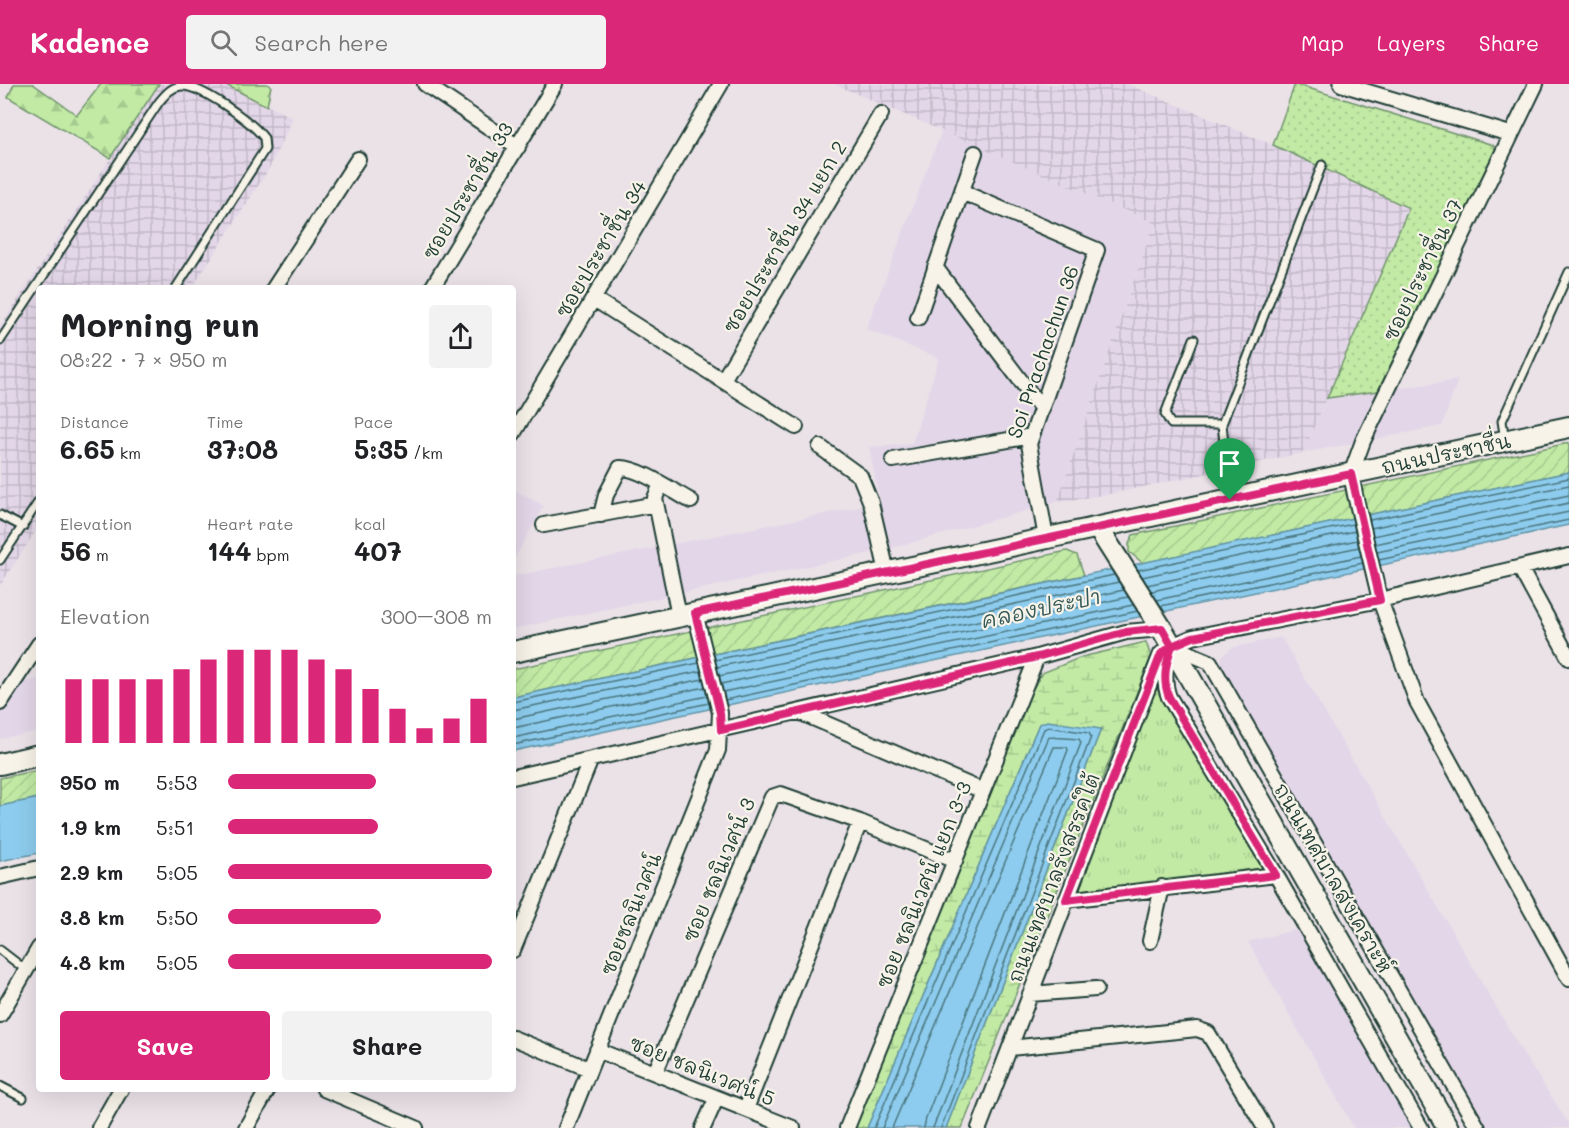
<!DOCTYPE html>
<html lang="en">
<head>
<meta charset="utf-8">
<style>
  body { margin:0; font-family:Mali,"Playpen Sans Thai",sans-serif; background:#f2f2f2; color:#202124; height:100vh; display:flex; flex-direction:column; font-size:22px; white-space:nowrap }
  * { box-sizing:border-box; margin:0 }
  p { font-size:20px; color:#757577 }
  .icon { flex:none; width:33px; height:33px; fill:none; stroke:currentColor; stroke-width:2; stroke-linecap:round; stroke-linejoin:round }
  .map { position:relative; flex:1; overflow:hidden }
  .side { position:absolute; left:36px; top:201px; width:480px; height:807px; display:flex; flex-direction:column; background:#fff; border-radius:6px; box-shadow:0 6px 24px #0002 }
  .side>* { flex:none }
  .pin { position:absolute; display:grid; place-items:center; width:51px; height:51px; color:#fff; margin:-62px -26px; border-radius:50% 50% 50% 0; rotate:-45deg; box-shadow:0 0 6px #0007 }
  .pin .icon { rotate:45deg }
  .round { display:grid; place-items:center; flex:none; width:63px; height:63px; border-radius:6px; background:#f2f2f2 }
  .headline { display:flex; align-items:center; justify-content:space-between; height:102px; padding:0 24px }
  h1 { font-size:33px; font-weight:700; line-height:45px }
  .stats { display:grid; grid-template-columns:repeat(3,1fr); gap:9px; height:102px; padding:6px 24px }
  .stats div { display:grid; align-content:center }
  .stats b { font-size:26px; font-weight:700 }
  .stats small { font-size:16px; font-weight:400 }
  .stats p { font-size:16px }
  .chart { height:168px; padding:12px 24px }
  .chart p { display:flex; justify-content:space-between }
  .chart svg { width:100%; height:108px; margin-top:6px; stroke:#db2777; stroke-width:6 }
  .button { display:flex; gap:12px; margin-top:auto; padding:12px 24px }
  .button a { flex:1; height:69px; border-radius:6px; background:#db2777; color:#fff; font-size:24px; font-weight:700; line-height:69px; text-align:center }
  .button a+a { background:#f2f2f2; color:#202124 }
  ul { padding:0 24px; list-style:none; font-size:20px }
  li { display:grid; grid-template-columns:96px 72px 1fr; align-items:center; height:45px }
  li i { height:15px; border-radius:8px; background:#db2777 }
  header { display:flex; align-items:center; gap:36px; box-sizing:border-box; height:84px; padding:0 30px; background:#db2777; color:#fff }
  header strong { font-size:28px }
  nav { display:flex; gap:33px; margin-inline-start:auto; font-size:21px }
  .search { width:420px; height:54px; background:#f2f2f2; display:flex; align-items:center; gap:15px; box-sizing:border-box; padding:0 21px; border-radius:6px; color:#757577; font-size:22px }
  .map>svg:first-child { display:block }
</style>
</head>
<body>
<header>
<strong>Kadence</strong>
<div class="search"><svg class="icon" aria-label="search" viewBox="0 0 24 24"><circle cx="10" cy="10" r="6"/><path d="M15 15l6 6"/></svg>Search here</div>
<nav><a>Map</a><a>Layers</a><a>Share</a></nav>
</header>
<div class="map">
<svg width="1569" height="1044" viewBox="0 0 1569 1044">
  <defs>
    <pattern id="industrial-grid" width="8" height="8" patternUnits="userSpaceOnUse" patternTransform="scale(1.5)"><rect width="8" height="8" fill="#e3d6e8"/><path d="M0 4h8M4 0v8" fill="none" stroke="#c2b9c8"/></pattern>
    <pattern id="grass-dots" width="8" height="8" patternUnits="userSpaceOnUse" patternTransform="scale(1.5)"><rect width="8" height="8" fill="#c2eaa5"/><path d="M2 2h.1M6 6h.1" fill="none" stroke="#a6ca8f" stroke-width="1.8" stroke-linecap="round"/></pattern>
    <pattern id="forest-firs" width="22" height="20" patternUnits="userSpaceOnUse" patternTransform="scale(1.5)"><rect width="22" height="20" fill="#c2eaa5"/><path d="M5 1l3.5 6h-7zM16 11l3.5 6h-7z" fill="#a6ca8f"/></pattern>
    <pattern id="wetland-marsh" width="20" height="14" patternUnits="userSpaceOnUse" patternTransform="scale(1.5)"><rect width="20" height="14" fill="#c2eaa5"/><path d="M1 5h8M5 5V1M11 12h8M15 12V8" fill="none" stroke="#a6ca8f"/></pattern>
    <pattern id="park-tufts" width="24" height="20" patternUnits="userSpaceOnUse" patternTransform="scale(1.5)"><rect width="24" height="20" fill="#c2eaa5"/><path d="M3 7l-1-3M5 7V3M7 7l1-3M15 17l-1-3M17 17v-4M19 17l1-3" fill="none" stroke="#a6ca8f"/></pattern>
    <pattern id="garden-furrows" width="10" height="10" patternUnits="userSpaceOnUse" patternTransform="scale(1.5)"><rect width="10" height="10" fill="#c2eaa5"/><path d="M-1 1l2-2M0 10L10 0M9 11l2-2" fill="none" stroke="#a6ca8f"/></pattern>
  </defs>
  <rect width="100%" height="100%" fill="#ebe2e8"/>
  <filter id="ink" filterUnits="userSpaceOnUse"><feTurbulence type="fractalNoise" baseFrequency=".0167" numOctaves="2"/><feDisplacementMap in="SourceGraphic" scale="12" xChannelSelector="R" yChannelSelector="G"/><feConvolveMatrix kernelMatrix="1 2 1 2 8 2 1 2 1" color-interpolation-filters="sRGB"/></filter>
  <g filter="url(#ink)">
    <path fill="#e3d6e8" d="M942,46l212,93 -97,279 -168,47 -376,80v-53l367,-73 -11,-56 43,-3 27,-86 -73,-29z
      M1458,296l-16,46 -139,27 24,-55z
      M513,405l31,17 -31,55z
      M1281,553l243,418 45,69v4h-84l-265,-462 2,-10 9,-8z
      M39,595v52l-39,8v-52z
      M1305,843l109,201h-60l-106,-186z"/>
    <path fill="url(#industrial-grid)" d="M159,0h65l69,34 -24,51 -77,119h-153v238l-39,60v-259z
      M834,0h293l146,61 136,63 -106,245 -193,41 -53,8 97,-279z"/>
    <path fill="url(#grass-dots)" stroke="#70946c" stroke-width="1.5" d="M1295,0l198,61 3,5 -118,241 -51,7 82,-190 -136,-63z"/>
    <path fill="url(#forest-firs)" stroke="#70946c" stroke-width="1.5" d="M14,0h19l44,31 24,-31h58l-49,74 -102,-61z
      M224,0h43l4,2 -4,20z"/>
    <path fill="url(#wetland-marsh)" stroke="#70946c" stroke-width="1.5" d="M1146,558l5,15 -189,471h-16l155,-399 -62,-5 -172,404h-16l171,-421 20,-34 40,-16z"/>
    <path fill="url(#park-tufts)" stroke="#70946c" stroke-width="1.5" d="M1155,602l108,182 -190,28z"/>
    <path fill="url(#garden-furrows)" stroke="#70946c" stroke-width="1.5" d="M1569,359v29l-426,91 -14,-11v-8l4,-9z
      M1067,467l10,4 7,20 -571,122v-28z
      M39,686v28l-39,8v-28z"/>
    <path fill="#8dccee" stroke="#6193a4" stroke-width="1.5" d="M1569,388v53l-1056,226v-54z
      M1047,637l54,8 -155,399h-79l172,-404z
      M39,714v55l-39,8v-55z"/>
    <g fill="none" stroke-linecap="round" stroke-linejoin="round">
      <path stroke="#4b767e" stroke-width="1.5" d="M1370,436l199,-42
        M1371,444l198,-43
        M1373,452l196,-41
        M1375,460l194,-41
        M1377,468l192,-40
        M1379,476l190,-40
        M1138,486l215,-46
        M1142,493l213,-46
        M1147,501l210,-45
        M1152,507l207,-44
        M1157,516l204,-44
        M1161,522l202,-43
        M715,576l399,-85
        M717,583l402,-85
        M719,592l405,-86
        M721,600l407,-87
        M723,608l410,-87
        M725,616l413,-89
        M513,618l186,-39
        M513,626l188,-39
        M513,635l190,-40
        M513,644l192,-41
        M513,654l194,-42
        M513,661l196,-42
        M874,1044l170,-399 5,-2 40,6 2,4 -150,391
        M882,1044l167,-391 30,2 2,4 -148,385
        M892,1044l162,-381h13l1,3 -142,368 -2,10"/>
      <g stroke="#1f3d34" stroke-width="11">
        <path id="lane" d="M1194,255l-29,75 6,10h51
          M0,257l159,-239c6,-7 12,-15 22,-16 20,-1 71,36 83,52l1,11 -89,139
          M1505,356l-3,-19 67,-149
          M1230,413l-8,-73 100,-259
          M0,431l23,12
          M0,476l39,-59
          M0,866l26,20
          M0,1002l23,12"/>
      </g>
      <g stroke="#1f3d34" stroke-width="18">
        <path id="street" d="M425,0l93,63
          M1341,0l169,50
          M1536,0l-173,357 -12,33 4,21 25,105 37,102 152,277
          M962,108l135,58 -68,194 17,94
          M935,183l107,142
          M274,204l84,-129
          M432,204l123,-204
          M594,215l202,128
          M918,234l57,-165
          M723,296l158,-266
          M513,350l208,-350
          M820,363l40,29 11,27 16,69
          M893,376l139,-24
          M661,400l-6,14 24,118
          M601,431l5,-20 14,-27c19,-1 54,24 71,33
          M544,441l112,-21
          M1520,484l49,90
          M1172,562l38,16 268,466
          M1170,566c-5,16 -7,32 -1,47l107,178 145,253
          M0,619l39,-59
          M799,628l184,79
          M513,693l524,-120 89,-25 36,-3
          M0,793l39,-9
          M1066,816l210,-25
          M1150,857l12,-54
          M513,866l78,-191
          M1030,910l66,-5
          M0,931l39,-67
          M513,954l76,31
          M1010,964l187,-19 11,4 57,95
          M597,966l196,78
          M655,989l117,-276 9,-3 79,28 95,39
          M324,1005l92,39
          M746,1025l114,-287
          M99,1044l22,-39
          M246,1044l22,-39
          M566,1044l152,-378 2,-37 -25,-100
          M703,1044l13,-29
          M847,1044l190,-471
          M979,1044l182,-474 11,-8 21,-9 187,-37 189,-44"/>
      </g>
      <g stroke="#1f3d34" stroke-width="24">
        <path id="secondary" d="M1098,444l64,101 286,499
          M513,568l1056,-225
          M0,680l39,-9"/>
      </g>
      <use href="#lane" stroke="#f7f3e8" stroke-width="7"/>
      <use href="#street" stroke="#f7f3e8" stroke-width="14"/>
      <use href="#secondary" stroke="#f7f3e8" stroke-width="20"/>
    </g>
  </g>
  <g fill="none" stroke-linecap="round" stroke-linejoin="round" filter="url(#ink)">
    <g stroke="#fff" stroke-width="12">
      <path id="route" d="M1230,416l-535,113 25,100 1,17 316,-73 89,-25 36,-4 10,18c-6,17 -10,34 -3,51l107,178 -210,25 95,-246 11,-8 21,-9 187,-37 -29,-126 -121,26"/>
    </g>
    <use href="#route" stroke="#db2777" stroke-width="8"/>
  </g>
  <g text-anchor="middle" stroke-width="4.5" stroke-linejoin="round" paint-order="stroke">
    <g font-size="20" fill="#1f3d34" stroke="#f7f3e8">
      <text transform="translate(468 107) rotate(-59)" y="7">ซอยประชาชื่น 33</text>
      <text transform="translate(785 153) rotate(-59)" y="7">ซอยประชาชื่น 34 แยก 2</text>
      <text transform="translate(601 165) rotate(-59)" y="7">ซอยประชาชื่น 34</text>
      <text transform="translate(1423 186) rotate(-64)" y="7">ซอยประชาชื่น 37</text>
      <text transform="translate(1043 268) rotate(-71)" y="7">Soi Prachachun 36</text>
      <text transform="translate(1446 370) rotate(-12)" y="7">ถนนประชาชื่น</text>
      <text transform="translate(719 786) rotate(-67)" y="7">ซอย ชลนิเวศน์ 3</text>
      <text transform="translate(1054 794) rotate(-69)" y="7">ถนนเทศบาลรังสรรค์ใต้</text>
      <text transform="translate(1333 794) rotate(60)" y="7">ถนนเทศบาลสงเคราะห์</text>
      <text transform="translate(924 801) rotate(-68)" y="7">ซอย ชลนิเวศน์ แยก 3-3</text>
      <text transform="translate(631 830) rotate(-68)" y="7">ซอยชลนิเวศน์</text>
      <text transform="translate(702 987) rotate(22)" y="7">ซอย ชลนิเวศน์ 5</text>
    </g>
    <g font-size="21" font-style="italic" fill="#355a59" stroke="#f7f3e8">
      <text transform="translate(1041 525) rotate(-12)" y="7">คลองประปา</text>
    </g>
  </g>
</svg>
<div class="pin" style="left:1230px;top:416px;background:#1e9e55"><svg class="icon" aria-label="arrive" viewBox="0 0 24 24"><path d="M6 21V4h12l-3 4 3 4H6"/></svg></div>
<section class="side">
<div class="headline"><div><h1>Morning run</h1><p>08:22 · 7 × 950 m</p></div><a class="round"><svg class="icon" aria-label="share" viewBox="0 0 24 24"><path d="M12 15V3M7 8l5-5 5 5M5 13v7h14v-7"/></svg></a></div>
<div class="stats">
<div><p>Distance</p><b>6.65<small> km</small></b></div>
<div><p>Time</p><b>37:08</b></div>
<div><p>Pace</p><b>5:35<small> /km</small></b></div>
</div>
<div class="stats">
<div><p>Elevation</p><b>56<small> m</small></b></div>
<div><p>Heart rate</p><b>144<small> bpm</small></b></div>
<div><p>kcal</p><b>407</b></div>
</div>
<div class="chart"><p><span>Elevation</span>300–308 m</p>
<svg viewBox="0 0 160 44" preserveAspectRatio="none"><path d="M5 44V18M15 44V18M25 44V18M35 44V18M45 44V14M55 44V10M65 44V6M75 44V6M85 44V6M95 44V10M105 44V14M115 44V22M125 44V30M135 44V38M145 44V34M155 44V26"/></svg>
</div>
<ul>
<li><b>950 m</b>5:53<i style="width:56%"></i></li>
<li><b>1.9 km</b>5:51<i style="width:57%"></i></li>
<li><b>2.9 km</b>5:05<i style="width:100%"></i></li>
<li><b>3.8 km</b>5:50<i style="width:58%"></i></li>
<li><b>4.8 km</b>5:05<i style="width:100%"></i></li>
</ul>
<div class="button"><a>Save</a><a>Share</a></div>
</section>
</div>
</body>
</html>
